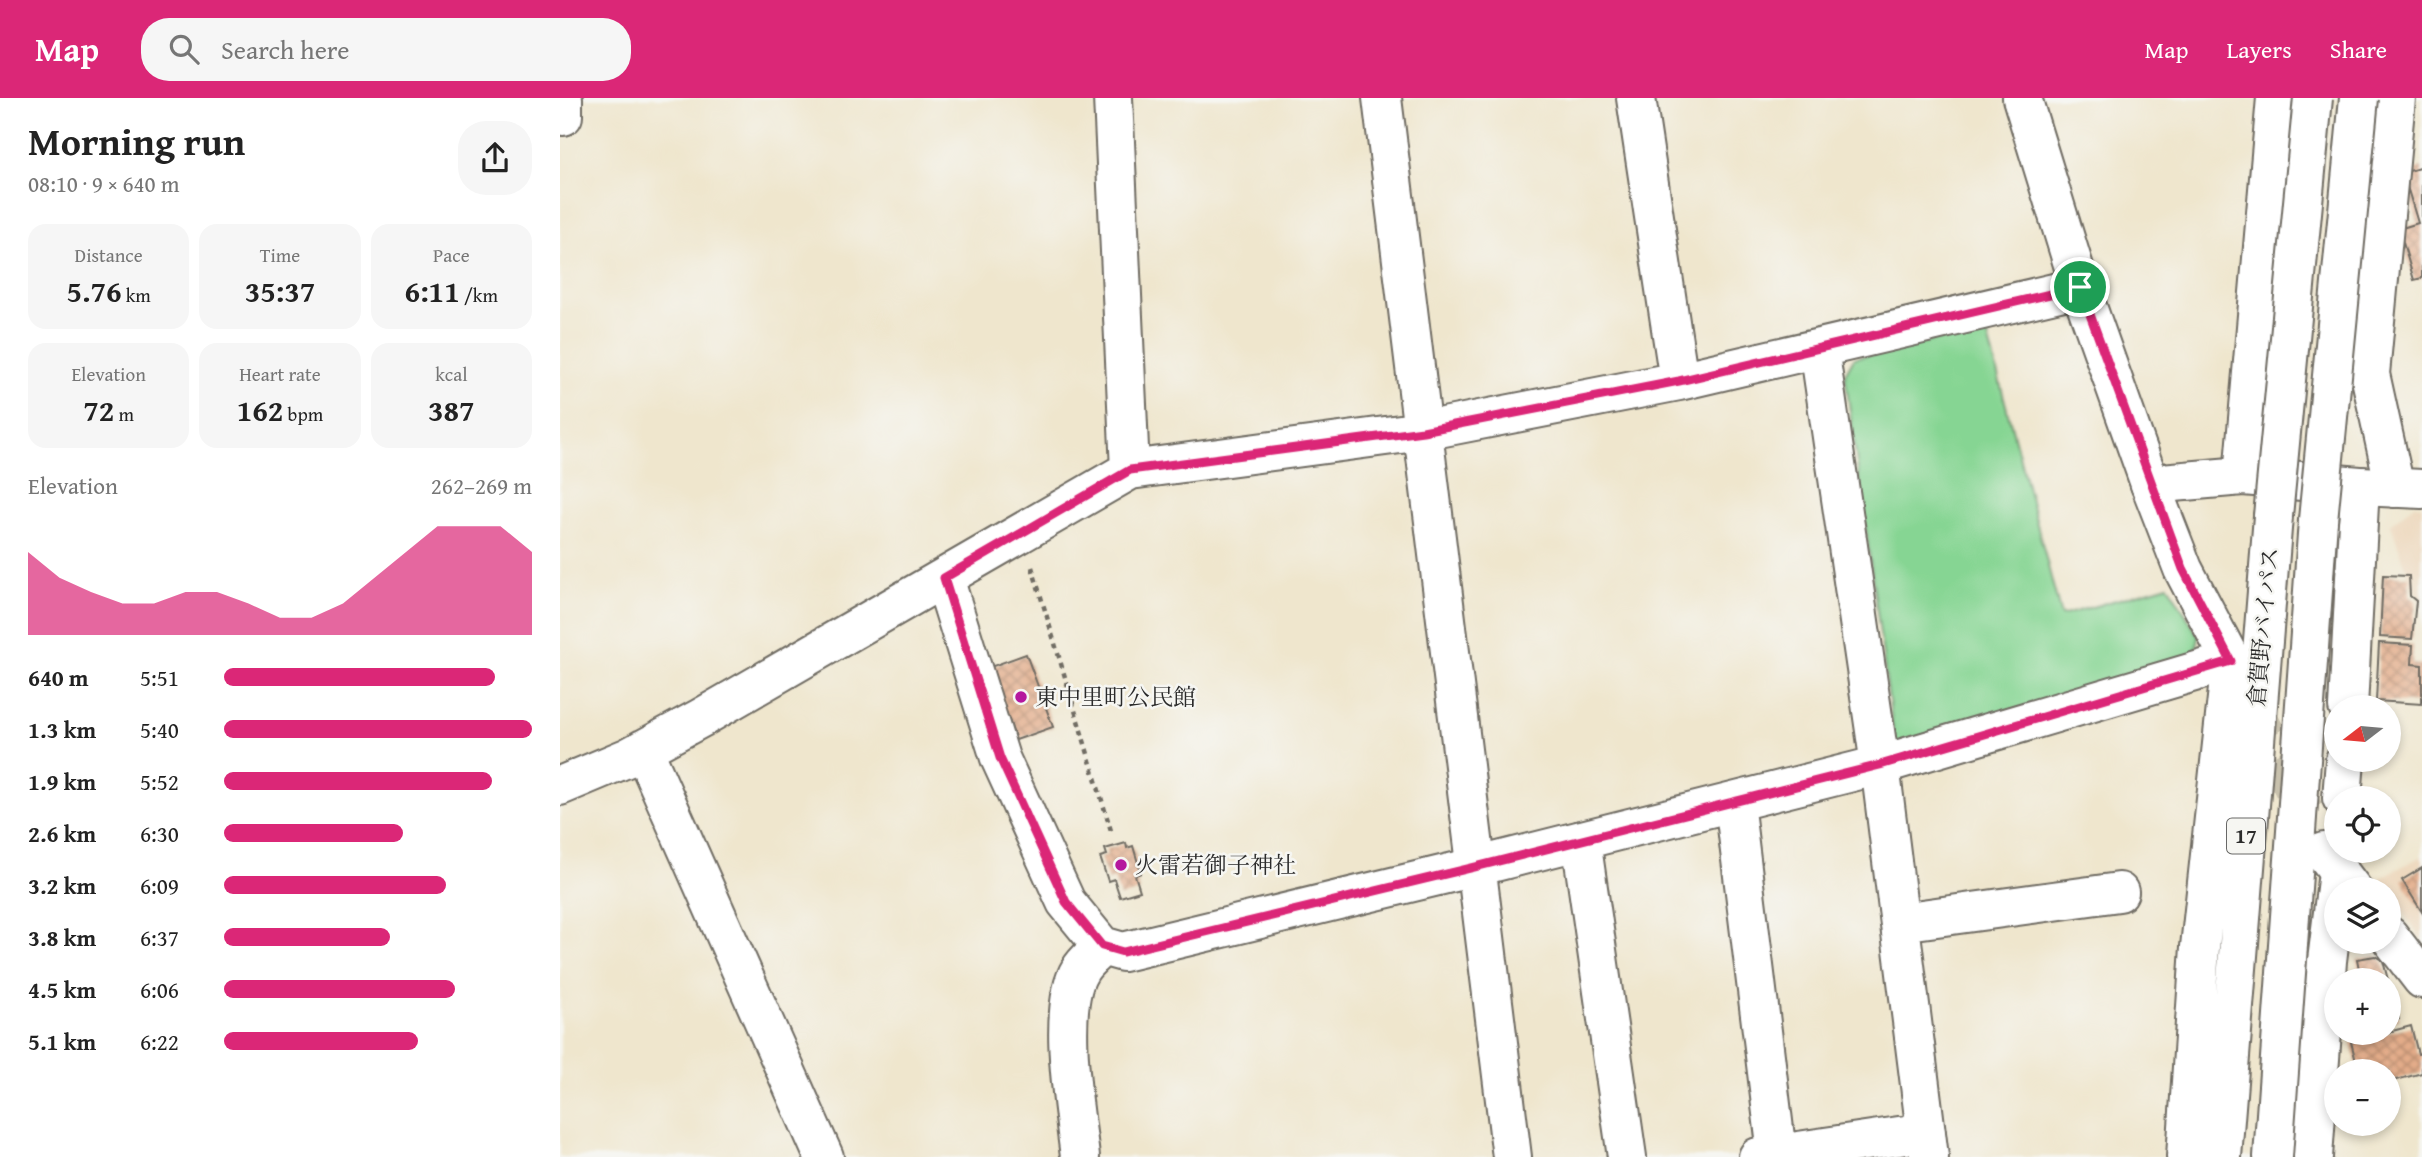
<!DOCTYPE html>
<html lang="en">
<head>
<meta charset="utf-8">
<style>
  body { margin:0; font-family:"Gentium Book Plus","Noto Serif JP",serif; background:#f6f6f6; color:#222; height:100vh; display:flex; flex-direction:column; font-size:26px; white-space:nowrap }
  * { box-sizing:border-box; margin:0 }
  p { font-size:23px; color:#767676 }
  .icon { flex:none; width:38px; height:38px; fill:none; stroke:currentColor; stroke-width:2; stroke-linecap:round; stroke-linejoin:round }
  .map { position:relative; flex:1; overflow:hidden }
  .panel { display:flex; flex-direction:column; background:#fff; width:560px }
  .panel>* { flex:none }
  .needle { width:46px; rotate:254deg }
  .controls { position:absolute; left:1764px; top:597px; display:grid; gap:14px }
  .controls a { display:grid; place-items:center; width:77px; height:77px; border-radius:50%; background:#fff; box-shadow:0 4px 10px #0003; font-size:35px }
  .pin { position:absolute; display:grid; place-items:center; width:60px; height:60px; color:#fff; margin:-30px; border:4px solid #fff; border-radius:50%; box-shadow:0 2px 7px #0007 }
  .round { display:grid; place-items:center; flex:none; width:74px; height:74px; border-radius:28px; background:#f6f6f6 }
  .summary { display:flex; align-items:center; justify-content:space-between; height:119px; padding:0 28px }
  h1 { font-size:38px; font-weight:800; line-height:52px }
  .stats { display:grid; grid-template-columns:repeat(3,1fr); gap:10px; height:119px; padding:7px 28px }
  .stats div { display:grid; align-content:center; border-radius:18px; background:#f6f6f6; text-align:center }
  .stats b { font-size:30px; font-weight:800 }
  .stats small { font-size:19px; font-weight:400 }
  .stats p { font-size:19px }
  .chart { height:196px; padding:14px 28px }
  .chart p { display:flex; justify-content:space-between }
  .chart svg { width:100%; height:126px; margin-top:7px; fill:#db2777; opacity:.7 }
  ul { padding:0 28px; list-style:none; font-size:23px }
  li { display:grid; grid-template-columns:112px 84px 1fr; align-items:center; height:52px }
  li i { height:18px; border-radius:9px; background:#db2777 }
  header { display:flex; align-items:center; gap:42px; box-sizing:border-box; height:98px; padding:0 35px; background:#db2777; color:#fff }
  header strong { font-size:33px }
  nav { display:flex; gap:38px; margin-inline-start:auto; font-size:24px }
  .search { width:490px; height:63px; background:#f6f6f6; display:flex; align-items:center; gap:18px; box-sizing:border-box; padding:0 24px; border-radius:28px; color:#767676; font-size:26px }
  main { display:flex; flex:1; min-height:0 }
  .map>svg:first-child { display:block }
</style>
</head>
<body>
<header>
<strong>Map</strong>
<div class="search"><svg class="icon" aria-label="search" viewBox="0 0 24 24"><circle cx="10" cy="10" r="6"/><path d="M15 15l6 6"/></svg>Search here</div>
<nav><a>Map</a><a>Layers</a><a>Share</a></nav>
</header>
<main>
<section class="panel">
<div class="summary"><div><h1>Morning run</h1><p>08:10 · 9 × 640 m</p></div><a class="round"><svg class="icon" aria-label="share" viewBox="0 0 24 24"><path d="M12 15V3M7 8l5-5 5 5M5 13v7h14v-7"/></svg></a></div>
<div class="stats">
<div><p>Distance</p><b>5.76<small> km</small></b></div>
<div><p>Time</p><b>35:37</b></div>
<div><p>Pace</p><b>6:11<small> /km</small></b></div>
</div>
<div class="stats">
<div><p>Elevation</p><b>72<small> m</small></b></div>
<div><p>Heart rate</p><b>162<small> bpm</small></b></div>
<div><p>kcal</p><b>387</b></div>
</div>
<div class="chart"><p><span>Elevation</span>262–269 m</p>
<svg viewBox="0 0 160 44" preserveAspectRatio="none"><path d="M0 44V15L10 24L20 29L30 33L40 33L50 29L60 29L70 33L80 38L90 38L100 33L110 24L120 15L130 6L140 6L150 6L160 15V44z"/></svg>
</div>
<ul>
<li><b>640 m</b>5:51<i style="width:88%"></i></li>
<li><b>1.3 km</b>5:40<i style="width:100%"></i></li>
<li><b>1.9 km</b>5:52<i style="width:87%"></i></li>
<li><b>2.6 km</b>6:30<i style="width:58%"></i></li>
<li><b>3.2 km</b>6:09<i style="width:72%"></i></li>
<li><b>3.8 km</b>6:37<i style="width:54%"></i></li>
<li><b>4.5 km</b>6:06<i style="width:75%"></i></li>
<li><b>5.1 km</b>6:22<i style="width:63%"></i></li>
</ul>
</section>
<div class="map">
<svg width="1862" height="1059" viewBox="0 0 1862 1059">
  <defs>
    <pattern id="building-cross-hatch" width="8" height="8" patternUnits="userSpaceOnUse" patternTransform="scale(1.75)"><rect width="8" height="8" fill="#e3ac89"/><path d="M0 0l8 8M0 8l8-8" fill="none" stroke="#b88c70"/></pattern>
  </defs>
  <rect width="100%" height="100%" fill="#f6f6f2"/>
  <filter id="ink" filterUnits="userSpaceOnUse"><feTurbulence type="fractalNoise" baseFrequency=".0143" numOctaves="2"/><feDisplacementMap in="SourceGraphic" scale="14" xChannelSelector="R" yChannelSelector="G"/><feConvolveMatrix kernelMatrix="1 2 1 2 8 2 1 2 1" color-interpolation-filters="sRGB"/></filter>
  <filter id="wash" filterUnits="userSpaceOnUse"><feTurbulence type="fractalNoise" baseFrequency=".00686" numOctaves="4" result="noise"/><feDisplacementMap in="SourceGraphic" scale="28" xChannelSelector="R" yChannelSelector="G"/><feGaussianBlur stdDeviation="1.57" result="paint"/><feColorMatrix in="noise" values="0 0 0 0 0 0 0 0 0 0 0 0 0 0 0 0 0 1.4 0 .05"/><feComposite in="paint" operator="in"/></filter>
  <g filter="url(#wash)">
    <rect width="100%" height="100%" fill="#efe6cd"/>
    <path fill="#edd7bb" d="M1854,406l8,1v97l-9,-13 -22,-65z
      M1862,758v84l-42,-62z"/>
    <path fill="#86d593" stroke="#58805f" stroke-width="2" d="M1426,231l75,287 107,-31 31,52 -6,27 -298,81 -50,-371 9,-16z"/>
    <g id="blocks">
      <path fill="url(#building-cross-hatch)" d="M1862,69v111l-8,2 -15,-51 19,-6 -15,-50z
        M1823,477l26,1 1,20 6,5 -4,38 -32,-2z
        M1819,545l34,2 -1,19 10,1v39l-46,-3z
        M466,556l27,73 -37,13 -26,-73z
        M566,745l1,5 6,-2 8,27 -6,2 5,16 -20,6 -6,-18 -6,2 -8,-24 7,-2 -2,-6z
        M1862,770v44l-20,-32z
        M1815,858l8,5 5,19h-38l1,-8 8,-3 -2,-10z
        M1829,887l10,34 -10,3z
        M1851,928l7,28 4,-1v20l-33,9v-11h-14l-1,-6 -16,4 -7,-27z"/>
    </g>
  </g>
  <g filter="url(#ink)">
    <use href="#blocks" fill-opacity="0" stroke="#706c64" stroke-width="2"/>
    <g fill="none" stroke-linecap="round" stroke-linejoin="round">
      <path stroke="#c8c1ad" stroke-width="38" stroke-dasharray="38 19" stroke-linecap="butt" d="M1691,605l54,109"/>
      <g stroke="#706c64" stroke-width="42">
        <path id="minor" d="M553,0l17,372
          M822,0l130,1059
          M1076,0l43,283
          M1462,0l58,189 70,197 33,85 59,113
          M3,18v-18
          M1259,250l61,417 49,392
          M1683,378l33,-378
          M1835,390l-25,-114 26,-276
          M384,480l56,180 66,144 36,44 21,6 352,-85 405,-102 351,-104
          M1788,609l12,-221
          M83,651l181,408
          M0,688l69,-29 72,-39 429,-248 293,-39 256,-50 401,-94
          M1782,700l3,-38
          M1174,704l43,352
          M1021,742l46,317
          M1764,754l28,37
          M1340,824l219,-30
          M1829,838l33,43
          M520,1059c-5,-45 -24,-149 0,-187 5,-9 15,-16 22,-24
          M1198,1059l168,-25"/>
      </g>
      <g stroke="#706c64" stroke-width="42">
        <path id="tertiary" d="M1590,386l93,-8 117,10 62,3"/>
      </g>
      <g stroke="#706c64" stroke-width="42">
        <path id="trunk" d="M1626,1059l14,-210 31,-286
          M1662,1059l51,-641
          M1713,1059l45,-637
          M1753,1059l14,-196 11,-89"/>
      </g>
      <path stroke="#706c64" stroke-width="4.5" stroke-dasharray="5 5" stroke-linecap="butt" d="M472,469l80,267"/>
      <use href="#minor" stroke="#fff" stroke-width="38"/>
      <use href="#tertiary" stroke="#fff" stroke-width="38"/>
      <use href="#trunk" stroke="#fff" stroke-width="38"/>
      <g stroke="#706c64" stroke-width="42" stroke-linecap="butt">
        <path id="trunk-bridge" d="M1713,418l40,-418
          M1758,422l41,-422"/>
      </g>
      <use href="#trunk-bridge" stroke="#fff" stroke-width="38"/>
    </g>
  </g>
  <g fill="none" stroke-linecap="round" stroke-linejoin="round" filter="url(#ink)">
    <g stroke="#fff" stroke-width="14">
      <path id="route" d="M1520,189l103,282 48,92 -351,104 -405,102 -352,85 -21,-6 -36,-44 -66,-144 -56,-180 186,-108 293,-39 256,-50z"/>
    </g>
    <use href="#route" stroke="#db2777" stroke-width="9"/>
  </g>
  <g fill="#b5179e" stroke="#f6f6f2" stroke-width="2.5">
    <circle cx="461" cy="599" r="7"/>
    <circle cx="561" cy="767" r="7"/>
  </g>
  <g text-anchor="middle" stroke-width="5" stroke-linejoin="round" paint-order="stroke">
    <rect fill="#f6f6f2" stroke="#686867" stroke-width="2" x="1667" y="720.5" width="38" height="35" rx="5"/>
    <g font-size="21" font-weight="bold" fill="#2b2b2b">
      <text x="1686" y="745">17</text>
    </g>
    <g font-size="23" fill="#2b2b2b" stroke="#f6f6f2">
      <text transform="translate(1703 529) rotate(-85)" y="8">倉賀野バイパス</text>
    </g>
    <g font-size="23" fill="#2b2b2b" stroke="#f6f6f2" text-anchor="start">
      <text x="475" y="607">東中里町公民館</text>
      <text x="575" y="775">火雷若御子神社</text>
    </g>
  </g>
</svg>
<div class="controls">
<a><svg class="needle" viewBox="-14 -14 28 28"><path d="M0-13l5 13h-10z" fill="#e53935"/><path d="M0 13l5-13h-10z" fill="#767676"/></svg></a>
<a><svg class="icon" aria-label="locate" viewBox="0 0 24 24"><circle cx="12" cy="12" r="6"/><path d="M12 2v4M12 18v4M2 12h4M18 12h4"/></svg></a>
<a><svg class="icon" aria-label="layers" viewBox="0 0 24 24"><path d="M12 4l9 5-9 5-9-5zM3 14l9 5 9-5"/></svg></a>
<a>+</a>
<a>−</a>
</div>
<div class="pin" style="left:1520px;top:189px;background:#1e9e55"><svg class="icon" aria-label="arrive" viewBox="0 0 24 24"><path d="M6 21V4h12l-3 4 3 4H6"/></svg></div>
</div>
</main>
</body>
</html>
